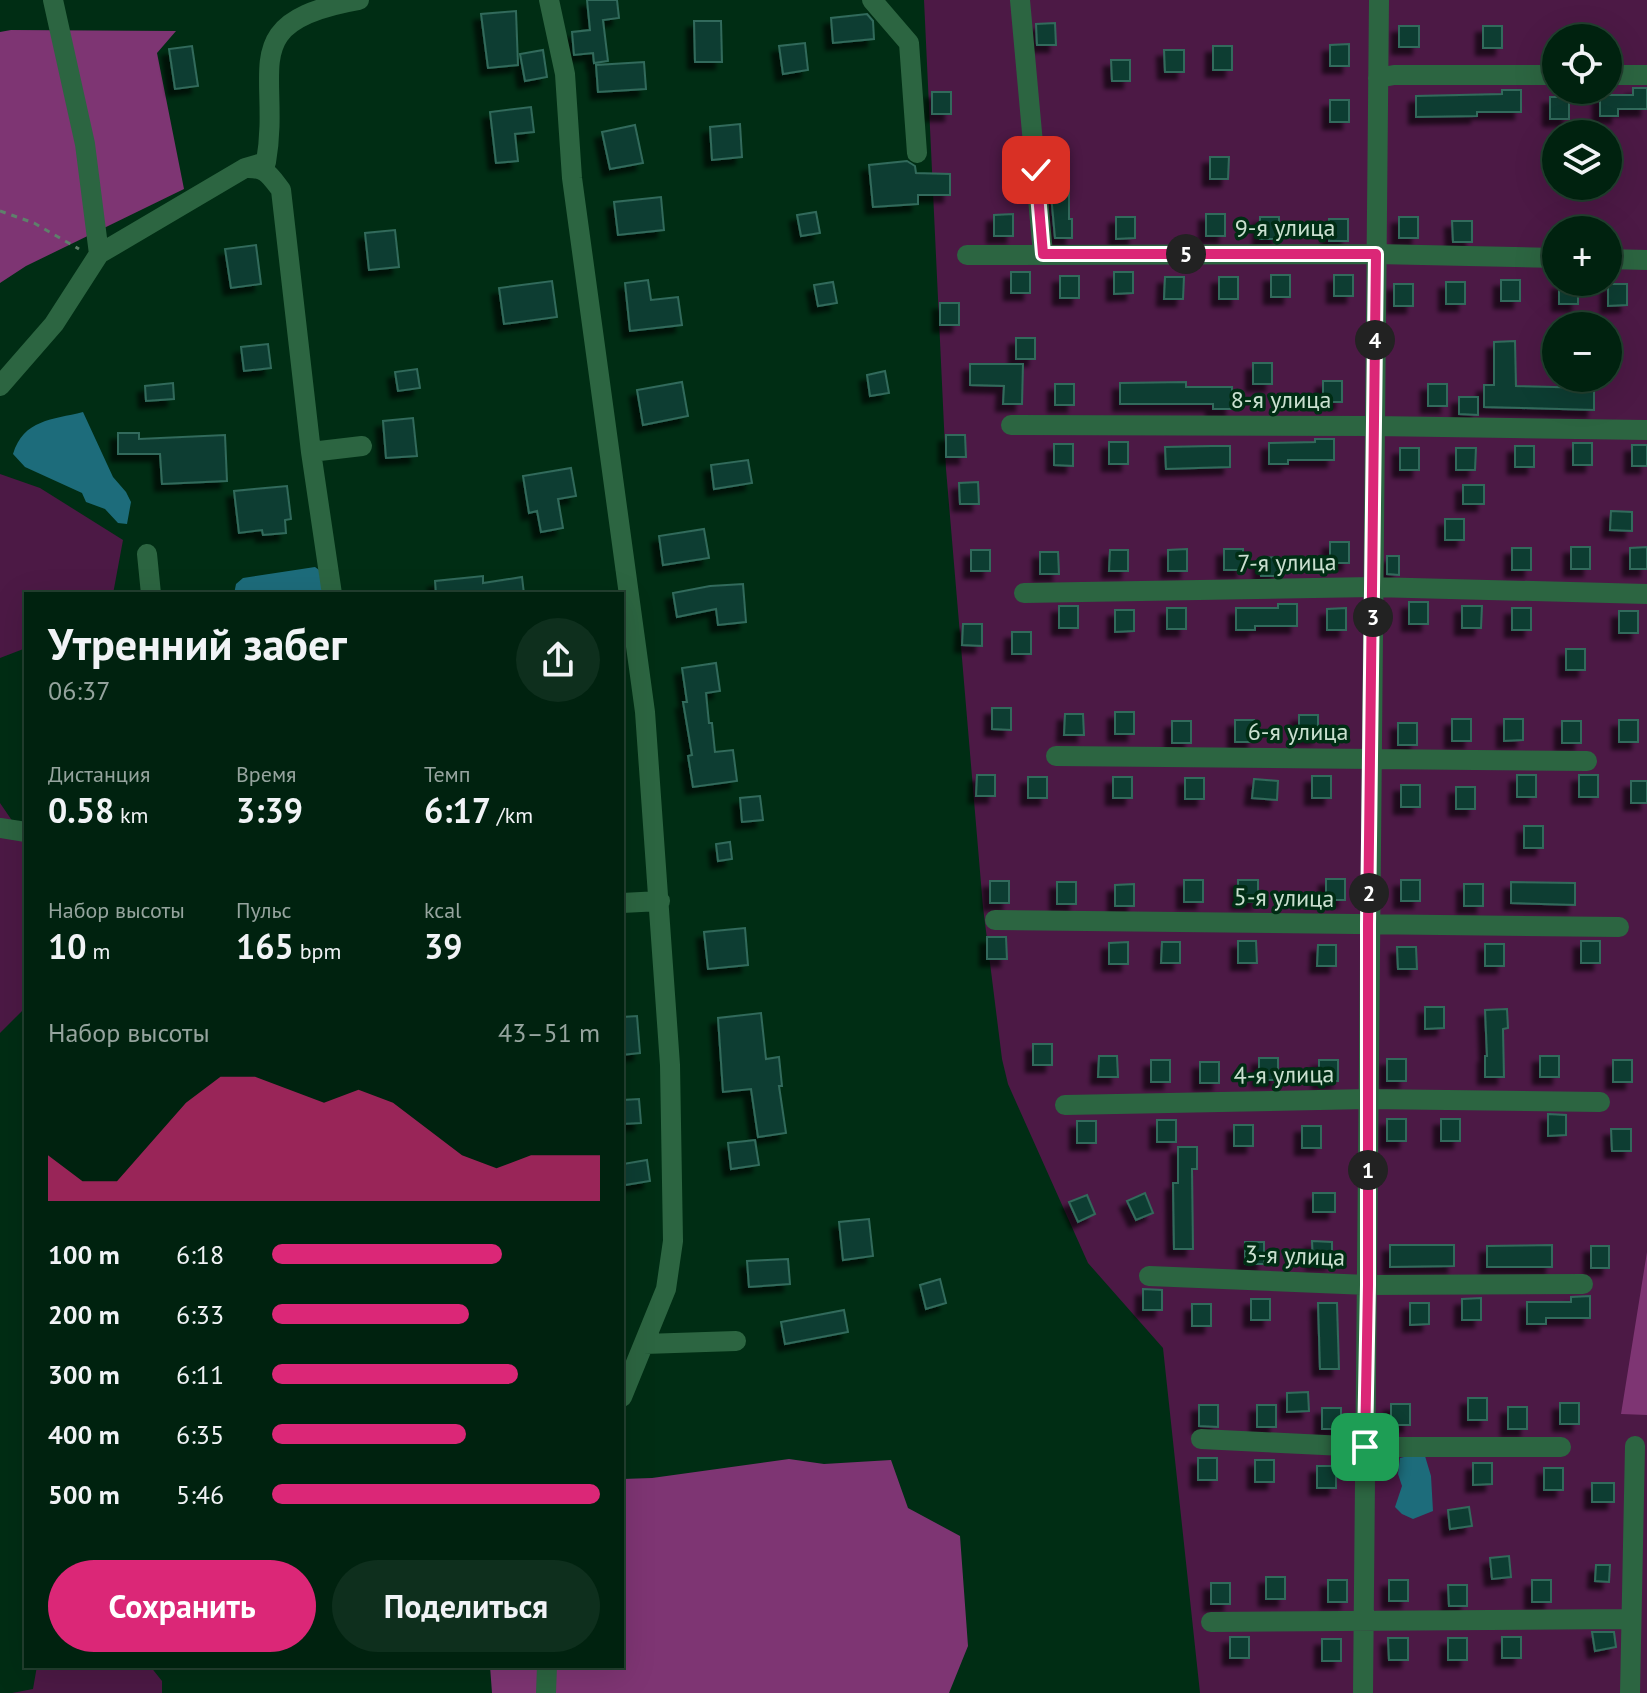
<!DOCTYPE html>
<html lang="ru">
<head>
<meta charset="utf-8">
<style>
  body { margin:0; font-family:"PT Sans",sans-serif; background:#0e2f1d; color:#f1f3f6; height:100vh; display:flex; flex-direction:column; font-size:30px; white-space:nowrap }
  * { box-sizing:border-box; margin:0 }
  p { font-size:26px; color:#95a49e }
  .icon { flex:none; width:44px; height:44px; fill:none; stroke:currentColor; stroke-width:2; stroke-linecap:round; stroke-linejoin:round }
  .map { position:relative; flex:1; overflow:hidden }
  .panel { position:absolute; left:24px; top:592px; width:600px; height:1076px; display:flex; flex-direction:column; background:#00220f; border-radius:0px; box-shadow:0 8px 32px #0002,0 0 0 2px #223f2f }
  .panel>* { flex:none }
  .controls { position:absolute; left:1542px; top:24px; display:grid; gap:16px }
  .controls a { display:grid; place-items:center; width:80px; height:80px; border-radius:50%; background:#00220f; box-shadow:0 8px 32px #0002,0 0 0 2px #223f2f; font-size:40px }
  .pin { position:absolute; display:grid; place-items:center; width:68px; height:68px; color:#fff; margin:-34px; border-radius:16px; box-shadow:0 4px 12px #0006 }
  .km { position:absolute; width:40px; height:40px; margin:-20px; border-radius:50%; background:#222; color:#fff; font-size:22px; line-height:40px; text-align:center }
  .round { display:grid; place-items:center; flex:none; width:84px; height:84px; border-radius:42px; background:#0e2f1d }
  .summary { display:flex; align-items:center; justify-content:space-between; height:136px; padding:0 24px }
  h1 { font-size:44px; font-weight:800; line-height:60px }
  .figures { display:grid; grid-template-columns:repeat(3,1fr); gap:12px; height:136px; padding:8px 24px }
  .figures div { display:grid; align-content:center }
  .figures b { font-size:34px; font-weight:800 }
  .figures small { font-size:22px; font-weight:400 }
  .figures p { font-size:22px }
  .chart { height:224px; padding:16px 24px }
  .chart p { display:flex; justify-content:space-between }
  .chart svg { width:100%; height:144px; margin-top:8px; fill:#db2777; opacity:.7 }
  .primary-button { display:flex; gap:16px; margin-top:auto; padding:16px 24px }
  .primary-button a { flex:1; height:92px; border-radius:48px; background:#db2777; color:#fff; font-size:32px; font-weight:800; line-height:92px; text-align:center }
  .primary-button a+a { background:#0e2f1d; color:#f1f3f6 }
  ul { padding:0 24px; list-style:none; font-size:26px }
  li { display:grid; grid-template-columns:128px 96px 1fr; align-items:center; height:60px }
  li i { height:20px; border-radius:10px; background:#db2777 }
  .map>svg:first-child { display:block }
</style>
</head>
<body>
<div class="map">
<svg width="1647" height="1693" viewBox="0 0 1647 1693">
  <defs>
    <filter id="shadow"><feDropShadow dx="-7" dy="7" stdDeviation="2" flood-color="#0009"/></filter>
  </defs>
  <rect width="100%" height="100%" fill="#002d14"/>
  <path fill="#4c1945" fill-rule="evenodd" d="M924,0h723v1693h-447l-37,-345 -75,-85 -80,-179 -6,-25 -19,-152 -37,-438zM1556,38h52v52h-52zM1556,134h52v52h-52zM1556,230h52v52h-52zM1556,326h52v52h-52z
    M0,474l40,14 83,52 -10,54h-87v54l-26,10z
    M0,803l26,38v166l-26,26z
    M37,1666h113l12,15v12h-150l21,-4z"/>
  <path fill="#7e3573" d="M11,30l165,1 -19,22 27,136 -158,77 -26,17v-251z
    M1647,1252v163l-26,-1z
    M789,1459l35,5 67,-4 17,48 52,28 8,110 -19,47h-457l-2,-27h132v-187l30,-1z"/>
  <path fill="#1d6c7b" d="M83,412l30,65 13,15 5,10 -4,22 -9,-1 -13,-14 -19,-7 -4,-9 -57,-26 -12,-13c11,-35 39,-34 70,-42z
    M315,567l7,5 6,22h-94l2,-10 7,-6z
    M1412,1455l13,1 6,20 2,35 -20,8 -11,-5 -7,-7 7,-21 -4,-12 2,-16z"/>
  <path fill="#113e33" stroke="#316b5b" stroke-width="2" filter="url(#shadow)" d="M587,0h30l2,18 -16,2 5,41 -14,2 -1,-10 -19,2 -2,-23 18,-2z
    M516,11l2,54 -30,3 -7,-54z
    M867,14l6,7 1,18 -41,4 -2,-25z
    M694,21h27l1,41h-27z
    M1055,23l1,22h-19l-1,-21z
    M1399,26h20v21h-20z
    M1483,26h19v22h-19z
    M805,43l3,27 -25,4 -4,-28z
    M1349,44v22h-19v-21z
    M192,46l6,40 -23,3 -6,-40z
    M1213,46h19v24h-19z
    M543,50l4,27 -22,4 -5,-27z
    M1164,50h20v22h-19z
    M1111,60h19v21h-18z
    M644,62l2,27 -48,3 -2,-27z
    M1633,88h14v21h-29v7h-18v-21h33z
    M1502,90h19v22h-44v4l-61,1v-21l86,-2z
    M932,92h19v22h-19z
    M1550,97h19v22h-19z
    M1330,100h19v22h-19z
    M531,107l3,25 -19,2 3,27 -22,2 -6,-51z
    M740,124l2,33 -30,3 -2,-33z
    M635,125l8,38 -33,6 -8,-37z
    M1047,151h19l-1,29h4v39h3v19h-17z
    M1210,157h19l-1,22h-18z
    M907,161l8,5 1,7 34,1v21h-32v9l-45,3 -4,-42z
    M661,197l3,33 -46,5 -4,-33z
    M816,212l4,21 -19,3 -4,-21z
    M1013,214v22h-19v-21z
    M1206,214h19v22h-19z
    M1116,217h19v21l-19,1z
    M1260,217h19v22h-19z
    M1399,217h19v21h-19z
    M1329,219h19v22h-19z
    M1452,221h20v21h-19z
    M395,230l4,37 -30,3 -4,-37z
    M256,245l5,39 -30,4 -6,-39z
    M1011,272h19v21h-19z
    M1114,272h19v21l-19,1z
    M1271,275h19v22h-19z
    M1334,275h19v21h-19z
    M1060,276h19v22h-19z
    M1165,277h19l-1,22h-19z
    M1219,277h19v22h-19z
    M648,280l3,20 27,-3 4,28 -52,6 -5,-48z
    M1501,280h19v21h-19z
    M552,281l5,36 -53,7 -5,-36z
    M833,282l4,21 -19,3 -4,-21z
    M1446,282h19v22h-19z
    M1559,283h19v21h-19z
    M1394,284h19v22h-19z
    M1608,284h19v21l-19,1z
    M940,303h19v22h-19z
    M1016,338h19v21h-19z
    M1515,341l1,45 78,2v22l-110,-3v-22h10v-43z
    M268,344l3,24 -27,3 -3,-24z
    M1253,363h19v21h-19z
    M970,364h53l-1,40h-19l1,-18 -34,-1z
    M417,369l3,19 -22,3 -3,-19z
    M885,371l4,22 -19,3 -3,-21z
    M1323,381h19v21h-19z
    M682,382l6,34 -45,9 -6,-35z
    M1186,382v5h46v22h-19v-5h-93v-21z
    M173,383l1,16 -28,2 -1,-15z
    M1055,384h19v21h-19z
    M1428,384h19v22h-19z
    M1459,397h19v18l-19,-1z
    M413,418l4,38 -31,2 -3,-37z
    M118,433h21v6l86,-4 2,46 -65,3 -2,-30h-42z
    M946,435h19l1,22h-20z
    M1315,439h19v21h-46v4h-19v-21l46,-1z
    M1109,442h19v22h-19z
    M1573,443h19v22h-19z
    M1054,444h19v22l-19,-1z
    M1632,445h15v21h-15z
    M1211,446h19v21l-64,2 -1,-22z
    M1515,446h19v21h-19z
    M1400,448h19v22h-19z
    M1456,448h20l-1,22h-19z
    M748,460l4,23 -38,6 -3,-24z
    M571,468l5,28 -18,3 5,29 -22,4 -4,-21 -8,2 -6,-37z
    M978,482l1,22h-19l-1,-21z
    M1463,485h21v19h-21z
    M287,486l4,33 -6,1 1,13 -23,2 -1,-5 -23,3 -5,-42z
    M1611,511l21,1v19l-22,-1z
    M1445,519h19v21h-19z
    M704,529l5,29 -46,7 -4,-29z
    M1330,542h19v21h-19z
    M1571,547h19v22h-19z
    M1647,547v22h-17v-21z
    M1512,548h19v22h-19z
    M1187,549v22h-19v-21z
    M1224,549h19v21h-19z
    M971,550h19v21h-19z
    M1110,550h18v21h-19z
    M1040,552h18l1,22h-19z
    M1387,556h12v19l-12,-1z
    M1279,557v19h-18l-1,-18z
    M483,576v7l39,-6 2,17h-88l-1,-13z
    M743,584l3,38 -28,3 -2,-16 -39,8 -4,-24 37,-7z
    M1409,602h19v22h-19z
    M1278,604h19v22h-42v4h-19v-22h42z
    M1059,606h19v22h-19z
    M1462,606h20l-1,22h-19z
    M1167,608h19v21h-19z
    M1346,608v22h-19v-21z
    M1512,608h19v22h-19z
    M1115,610h19v21l-19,1z
    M1619,611h19v22h-19z
    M963,624h19v22l-20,-1z
    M1012,632h19v22h-19z
    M1566,649h19v21h-19z
    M716,663l4,28 -14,2 3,30h3l3,29 18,-2 4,31 -44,6 -5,-31 4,-1 -9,-53h4l-5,-34z
    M992,708h19v22l-19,-1z
    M1115,712h19v22h-19z
    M1065,714h18l1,21h-20z
    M1299,715h19v22h-19z
    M1452,719h19v22h-19z
    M1504,719h19v21l-19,1z
    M1235,720h19v22h-19z
    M1619,720h19v22h-19z
    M1172,721h19v22h-19z
    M1562,721h19v22h-19z
    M1398,723h19v22h-19z
    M977,775h18v21h-19z
    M1517,775h19v22h-19z
    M1579,775h19v22h-19z
    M1312,776h19v22h-19z
    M1028,777h19v21h-19z
    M1113,777h19v21h-19z
    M1185,778h19v21h-19z
    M1254,779l24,2 -1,19 -25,-2z
    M1631,781h16v22h-16z
    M1401,785h19v22h-19z
    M1456,787h19v22h-19z
    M760,796l3,24 -21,2 -2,-24z
    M1524,826h19v22h-19z
    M730,842l2,17 -14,2 -2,-17z
    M1326,879h19v21h-19z
    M1184,880h19v22h-19z
    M1238,880h20v22h-20z
    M1401,880h19v21h-19z
    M990,881h19v22h-19z
    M1057,882h19v22h-19z
    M1511,882l64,1v22l-64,-2z
    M1134,884v22h-19v-21z
    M1464,884h19v22h-19z
    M745,928l3,37 -40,4 -4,-37z
    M987,937h19l1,22h-20z
    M1238,941h18l1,22h-19z
    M1581,941h19v22h-19z
    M1128,942v22h-19v-21z
    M1162,942h18v21h-19z
    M1485,944h19v22h-19z
    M1318,945h18v21h-19z
    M1397,947h19l1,22h-19z
    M1425,1007h19v21l-19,1z
    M1507,1009l1,19 -5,1 1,48h-19v-21h2l-2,-46z
    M761,1013l5,46 13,-2 3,29h-3l7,47 -28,4 -7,-48 -28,3 -5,-74z
    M637,1016l3,37 -18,2v-38z
    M1033,1044h19v21h-19z
    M1099,1056h18l1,21h-20z
    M1540,1056h19v21h-19z
    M1259,1058h19v22h-19z
    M1387,1059h19v22h-19z
    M1151,1060h19v22h-19z
    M1319,1060h19v21l-19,1z
    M1613,1060h19v22h-19z
    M1200,1062h19v21h-19z
    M639,1099l2,24 -19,1v-24z
    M1548,1114l18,1v20l-18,1z
    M1387,1119h19v22h-19z
    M1441,1119h19v22h-19z
    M1157,1120h19v22h-19z
    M1077,1121h19v22h-19z
    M1234,1125h19v21h-19z
    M1302,1126h19v22h-19z
    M1611,1129h20v22h-19z
    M755,1140l4,25 -28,4 -3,-26z
    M1178,1147h19v22h-5l1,80h-19l-1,-66h5z
    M647,1160l3,21 -25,4 -2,-21z
    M1145,1193l8,20 -17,7 -9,-19z
    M1313,1193h22v19h-22z
    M1087,1195l8,19 -17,8 -9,-20z
    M869,1219l4,37 -30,4 -4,-38z
    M1312,1241l20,1v21h-19z
    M1245,1242h19v22h-19z
    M1390,1245h64v21l-64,1z
    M1552,1245v22h-65v-21z
    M1591,1246h18v22h-18z
    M788,1259l2,25 -41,3 -2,-26z
    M940,1279l6,24 -20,6 -6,-24z
    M1143,1289l19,1v20h-19z
    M1590,1296v22h-44v6h-19v-22h44v-5z
    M1481,1298v22h-19v-21z
    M1251,1299h19v21h-19z
    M1318,1303h19l2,66h-19z
    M1410,1303h19v21l-19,1z
    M1192,1304h19v22h-19z
    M844,1310l4,22 -63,12 -4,-22z
    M1308,1392l1,19 -22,1v-19z
    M1468,1398h19v22h-19z
    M1560,1403h19v21h-19z
    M1391,1404h19v21h-19z
    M1199,1405h19v22l-19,-1z
    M1257,1405h19v22h-19z
    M1508,1407h19v22h-19z
    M1322,1408h19v21h-19z
    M1198,1458h19v22h-19z
    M1255,1460h19v22h-19z
    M1473,1463h19v21l-19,1z
    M1317,1466h19v22h-19z
    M1544,1468h19v22h-19z
    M1592,1483h22v19h-22z
    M1469,1507l3,19 -22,3 -2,-19z
    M1509,1556l2,21 -19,2 -2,-21z
    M1596,1565h14l-1,17 -14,-1z
    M1266,1577h19v22h-19z
    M1328,1580h19v22h-19z
    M1389,1580h19v21h-19z
    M1532,1580h19v22h-19z
    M1211,1583h19v21h-19z
    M1448,1585h19v21h-18z
    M1592,1632h22l2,15 -21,4z
    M1230,1637h19v21h-19z
    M1502,1637h19v21h-19z
    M1388,1638h20v22h-19z
    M1448,1638h19v22h-19z
    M1322,1639h19v22h-19z"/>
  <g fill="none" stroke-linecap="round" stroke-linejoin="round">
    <path stroke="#5e806b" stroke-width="3" stroke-dasharray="6 6" stroke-linecap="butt" d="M0,211l34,12 45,26"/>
    <path stroke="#2c6541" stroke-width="20" d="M53,0l32,144 14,110
      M549,0l16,74 7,104 73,534 25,353 3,176 -7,48 -44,108
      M872,0l37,43 8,110
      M1020,0l23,254
      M1608,75h39
      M1378,78l16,-3h162
      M245,168c21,-1 24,6 36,22l30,262 51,-6
      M967,255l409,-1 180,4
      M1608,259l39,1
      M0,386l54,-62 45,-70 146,-86 21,-6c16,-92 -34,-140 93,-162
      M1011,425l364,1 272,4
      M311,452l21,142
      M147,554l4,40
      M1024,593l349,-6 274,7
      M1056,756l531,5
      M0,828l26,4
      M622,903l38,-2
      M995,920l624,7
      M1065,1105l303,-6 232,3
      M1149,1276l219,9 215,-1
      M644,1344l92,-3
      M1201,1439l164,8h196
      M1211,1622l418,-3
      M546,1693l1,-27
      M1363,1693l16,-1693
      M1630,1693l5,-247"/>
  </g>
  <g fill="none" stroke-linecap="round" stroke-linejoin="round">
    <g stroke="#fff" stroke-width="16">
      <path id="route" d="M1036,170l7,84h333l-8,671v360l-3,162"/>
    </g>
    <use href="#route" stroke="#db2777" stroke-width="10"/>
  </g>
  <g text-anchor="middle" stroke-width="7" stroke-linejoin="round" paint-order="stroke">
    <g font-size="24" fill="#cae0d0" stroke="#002d14">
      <text x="1285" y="236">9-я улица</text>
      <text x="1281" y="408">8-я улица</text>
      <text transform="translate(1287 563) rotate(-1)" y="8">7-я улица</text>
      <text x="1298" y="740">6-я улица</text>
      <text transform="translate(1284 898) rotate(1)" y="8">5-я улица</text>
      <text transform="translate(1284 1075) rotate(-1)" y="8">4-я улица</text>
      <text transform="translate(1295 1256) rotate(2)" y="8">3-я улица</text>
    </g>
  </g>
</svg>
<div class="controls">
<a><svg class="icon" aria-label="locate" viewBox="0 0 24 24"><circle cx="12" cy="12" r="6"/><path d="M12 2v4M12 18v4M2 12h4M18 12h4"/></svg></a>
<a><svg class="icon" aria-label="layers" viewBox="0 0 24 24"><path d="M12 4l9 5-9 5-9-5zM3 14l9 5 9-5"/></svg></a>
<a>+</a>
<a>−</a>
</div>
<div class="pin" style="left:1365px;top:1447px;background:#1e9e55"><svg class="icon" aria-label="arrive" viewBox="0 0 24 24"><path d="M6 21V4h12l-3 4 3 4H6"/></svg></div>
<div class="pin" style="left:1036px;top:170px;background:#d93025"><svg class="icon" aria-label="check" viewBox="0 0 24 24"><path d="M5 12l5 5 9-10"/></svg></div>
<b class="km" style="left:1368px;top:1170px">1</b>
<b class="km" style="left:1369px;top:893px">2</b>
<b class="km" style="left:1373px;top:617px">3</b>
<b class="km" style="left:1375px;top:340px">4</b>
<b class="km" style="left:1186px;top:254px">5</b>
<section class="panel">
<div class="summary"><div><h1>Утренний забег</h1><p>06:37</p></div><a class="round"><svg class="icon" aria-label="share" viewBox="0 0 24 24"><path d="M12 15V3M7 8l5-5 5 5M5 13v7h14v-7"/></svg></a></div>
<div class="figures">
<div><p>Дистанция</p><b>0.58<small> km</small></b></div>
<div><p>Время</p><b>3:39</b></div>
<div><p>Темп</p><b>6:17<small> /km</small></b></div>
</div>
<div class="figures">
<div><p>Набор высоты</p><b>10<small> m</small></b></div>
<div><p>Пульс</p><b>165<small> bpm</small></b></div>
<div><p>kcal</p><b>39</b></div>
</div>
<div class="chart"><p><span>Набор высоты</span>43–51 m</p>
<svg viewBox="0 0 160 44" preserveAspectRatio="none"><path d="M0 44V30L10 38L20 38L30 26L40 14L50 6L60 6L70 10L80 14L90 10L100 14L110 22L120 30L130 34L140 30L150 30L160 30V44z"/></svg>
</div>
<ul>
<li><b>100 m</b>6:18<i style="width:70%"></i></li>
<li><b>200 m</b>6:33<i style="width:60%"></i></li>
<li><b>300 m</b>6:11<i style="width:75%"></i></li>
<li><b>400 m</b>6:35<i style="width:59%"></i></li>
<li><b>500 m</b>5:46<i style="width:100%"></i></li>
</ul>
<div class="primary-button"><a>Сохранить</a><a>Поделиться</a></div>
</section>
</div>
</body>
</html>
